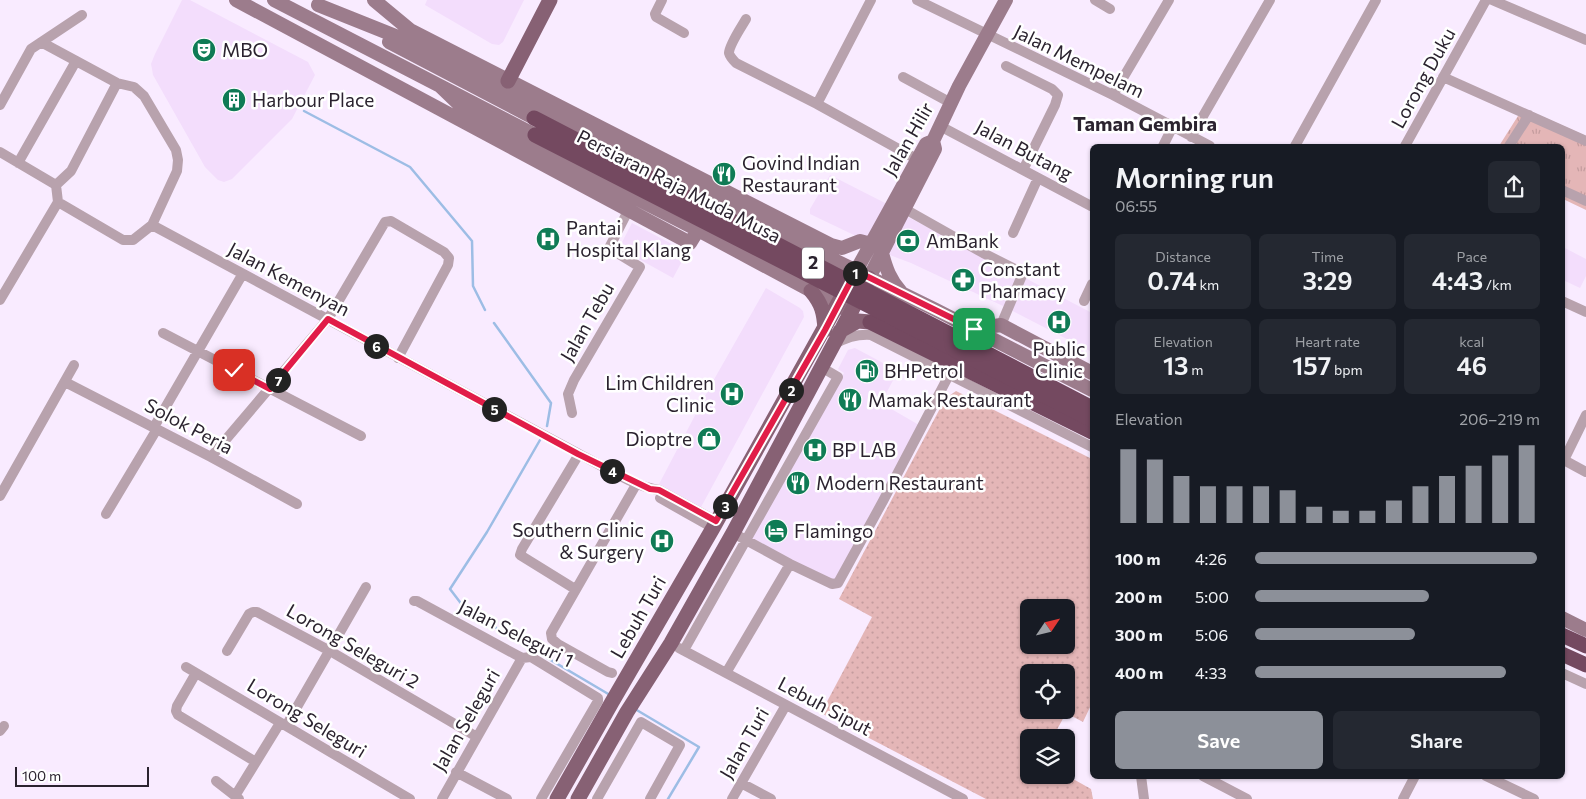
<!DOCTYPE html>
<html lang="en">
<head>
<meta charset="utf-8">
<style>
  body { margin:0; font-family:Commissioner,sans-serif; background:#242831; color:#f1f3f6; height:100vh; display:flex; flex-direction:column; font-size:19px; white-space:nowrap }
  * { box-sizing:border-box; margin:0 }
  p { font-size:16px; color:#9ea1a6 }
  .icon { flex:none; width:28px; height:28px; fill:none; stroke:currentColor; stroke-width:2; stroke-linecap:round; stroke-linejoin:round }
  .map { position:relative; flex:1; overflow:hidden }
  .side { position:absolute; left:1090px; top:144px; width:475px; height:635px; display:flex; flex-direction:column; background:#171b24; border-radius:8px; box-shadow:0 1px 4px #0004 }
  .side>* { flex:none }
  .needle { width:32px; rotate:55deg }
  .buttons { position:absolute; left:1020px; top:599px; display:grid; gap:10px }
  .buttons a { display:grid; place-items:center; width:55px; height:55px; border-radius:8px; background:#171b24; box-shadow:0 1px 4px #0004; font-size:25px }
  .scale { position:absolute; left:15px; bottom:12px; width:134px; box-sizing:border-box; padding-left:5px; border:2px solid #2b232f; border-top:0; font-size:14px; line-height:18px; white-space:nowrap; color:#2b232f; -webkit-text-stroke:4px #fff; paint-order:stroke }
  .pin { position:absolute; display:grid; place-items:center; width:42px; height:42px; color:#fff; margin:-21px; border-radius:10px; box-shadow:0 2px 8px #0006 }
  .km { position:absolute; width:25px; height:25px; margin:-12px; border-radius:50%; background:#222; color:#fff; font-size:14px; line-height:25px; text-align:center }
  .round { display:grid; place-items:center; flex:none; width:52px; height:52px; border-radius:8px; background:#242831 }
  .head { display:flex; align-items:center; justify-content:space-between; height:85px; padding:0 25px }
  h1 { font-size:28px; font-weight:600; line-height:38px }
  .figures { display:grid; grid-template-columns:repeat(3,1fr); gap:8px; height:85px; padding:5px 25px }
  .figures div { display:grid; align-content:center; border-radius:8px; background:#242831; text-align:center }
  .figures b { font-size:25px; font-weight:600 }
  .figures small { font-size:14px; font-weight:400 }
  .figures p { font-size:14px }
  .chart { height:140px; padding:10px 25px }
  .chart p { display:flex; justify-content:space-between }
  .chart svg { width:100%; height:90px; margin-top:5px; stroke:#8c9099; stroke-width:6 }
  .action { display:flex; gap:10px; margin-top:auto; padding:10px 25px }
  .action a { flex:1; height:58px; border-radius:8px; background:#8c9099; color:#fff; font-size:20px; font-weight:600; line-height:58px; text-align:center }
  .action a+a { background:#242831; color:#f1f3f6 }
  ul { padding:0 25px; list-style:none; font-size:16px }
  li { display:grid; grid-template-columns:80px 60px 1fr; align-items:center; height:38px }
  li i { height:12px; border-radius:6px; background:#8c9099 }
  .map>svg:first-child { display:block }
</style>
</head>
<body>
<div class="map">
<svg width="1586" height="799" viewBox="0 0 1586 799">
  <defs>
    <pattern id="grass-dots" width="8" height="8" patternUnits="userSpaceOnUse" patternTransform="scale(1.25)"><rect width="8" height="8" fill="#e4b6b7"/><path d="M2 2h.1M6 6h.1" fill="none" stroke="#c49c9e" stroke-width="1.8" stroke-linecap="round"/></pattern>
    <pattern id="park-tufts" width="24" height="20" patternUnits="userSpaceOnUse" patternTransform="scale(1.25)"><rect width="24" height="20" fill="#e4b6b7"/><path d="M3 7l-1-3M5 7V3M7 7l1-3M15 17l-1-3M17 17v-4M19 17l1-3" fill="none" stroke="#c49c9e"/></pattern>
  </defs>
  <rect width="100%" height="100%" fill="#f9ebff"/>
  <path fill="#f3ddfc" d="M182,0h8l118,62 7,13 -23,44 -60,60 -8,3 -6,-2 -13,-13 -52,-92 -1,-6 -1,-5 4,-10z
    M427,0h97l-21,42 -4,3 -7,-1 -67,-39z
    M830,175l57,29 -19,34 -12,-2 -46,-22v-5z
    M906,216l186,97v39l-89,-46 -92,-43 -24,-9z
    M632,223l55,29 -14,26 -54,-30z
    M1563,247l23,12v17l-6,12 -17,-8z
    M766,288l34,20 3,3 1,6 -104,192 -42,-23 54,-103z
    M855,348l43,23 -17,32 38,22 -81,153 -6,2 -81,-40 93,-167 -6,-4 10,-19z"/>
  <path fill="url(#grass-dots)" fill-rule="evenodd" d="M956,391l136,68v244l-9,19 -17,-9 -13,24 -24,1v37h37l25,14 2,10h-107l-165,-86 51,-96 -33,-18 106,-200zM1029,608h37v37h-37zM1029,672h37v38h-37z"/>
  <path fill="url(#park-tufts)" d="M1523,108l63,28v74l-23,-11 -1,-53h-63z"/>
  <g fill="none" stroke-linecap="round" stroke-linejoin="round">
    <path stroke="#9dbde5" stroke-width="2.5" d="M304,111l106,56 62,74 1,45 12,24
      M494,323l57,80 -4,23
      M540,440l-53,92 -37,57 16,21 144,85
      M635,709l64,38 -31,52"/>
    <path stroke="#b8a2ad" stroke-width="10" d="M662,0l-7,14 1,3 28,16
      M917,0l196,95 97,51
      M1095,0l15,9
      M1492,0l94,40
      M746,19c-4,7 -17,26 -17,34 1,4 4,7 7,10l81,41 105,58
      M41,42l76,41 17,4 10,9 32,54 2,10 -1,11 -25,54 -19,15h-10l-65,-38
      M1006,66l46,23 6,6 -3,10 -32,65
      M903,77l48,26
      M1443,77l143,64
      M1113,95l56,-95
      M817,104l54,-104
      M0,105l31,-56 51,-34
      M940,126l151,80
      M1191,137l79,-137
      M1163,146l9,-18
      M1295,146l81,-146
      M1405,146l81,-146
      M1509,146l20,-31
      M0,152l56,33
      M18,163l58,-102
      M1562,190l24,11
      M58,202l-2,-17 15,-14 46,-88
      M905,209l78,44 40,20 -22,52
      M152,225l427,229c22,11 56,33 80,36l57,31
      M1013,233l25,-55
      M0,300l58,-98
      M1084,301l8,-17
      M1562,301l24,11
      M163,333l198,103
      M835,344c12,-7 22,-10 36,-9l221,112
      M65,382l146,75 86,47
      M572,413l-4,-19 6,-14 66,-113 -31,-19 19,-37
      M154,427l88,-152
      M211,457l117,-138 57,-97 6,-1 53,31 5,6 -1,7 -50,93
      M1562,459l24,13
      M1564,460l22,-45
      M0,496l74,-131
      M660,498l53,30
      M106,514l51,-85
      M733,533l57,31 42,20 6,-1 45,-82 66,-126
      M575,589l-55,-34 2,-6 57,-95
      M414,601h3l105,57 9,-1 67,41v3l-57,98
      M679,648l284,151
      M684,650l154,-273 -17,-10
      M227,651l22,-37 4,-2h4l73,39 147,86
      M186,667l224,132
      M196,673l-19,33 -1,5 2,4 78,47
      M612,673l-4,-1 -50,-28 -6,-5 -1,-6 86,-150
      M726,673l64,-109
      M1562,673l24,11
      M286,726l80,-139
      M0,731l4,-5
      M456,772l51,27
      M1141,776l3,23
      M1203,776l44,23
      M1486,776l48,23
      M216,781l23,18
      M741,783l30,16
      M235,796l45,-73
      M442,799l80,-141
      M597,799l44,-77 39,23 -30,54
      M732,799l54,-94
      M1403,799l12,-23"/>
    <path stroke="#9c7c8c" stroke-width="14" d="M236,0l454,243 8,-13
      M274,0l261,135
      M374,0l36,30 421,215 11,3 18,-7 11,3
      M318,5l100,40 408,211 110,54 156,80
      M389,42l145,76
      M440,86l26,25 232,119 149,80
      M882,253c4,15 8,27 19,39
      M856,271l70,-127 7,-3 26,-55 47,-86
      M869,278l66,-129 -2,-8
      M973,329l28,-4 91,48
      M1562,618l24,12"/>
    <path stroke="#876174" stroke-width="15" d="M508,81l42,-81
      M811,291c11,13 13,22 14,39
      M840,331l18,-10 12,1
      M557,799l55,-97 101,-174 143,-257
      M578,799l49,-87 44,-69 62,-110 136,-255"/>
    <path stroke="#744960" stroke-width="15" d="M870,322l222,110
      M1562,635l24,11
      M1562,654l24,11"/>
    <path stroke="#744960" stroke-width="15" d="M534,118l558,290
      M535,135l557,285"/>
  </g>
  <g fill="none" stroke-linecap="round" stroke-linejoin="round">
    <g stroke="#fff" stroke-width="10">
      <path id="route" d="M234,370l36,19 58,-70 250,135 72,35 9,1 57,31 109,-191 31,-59 118,58"/>
    </g>
    <use href="#route" stroke="#e11d48" stroke-width="6"/>
  </g>
  <defs>
    <g id="theatre-disc" transform="scale(1.25)"><circle r="9.5" fill="#0f7b55" stroke="#fff"/><path d="M-5-5.5Q0-4 5-5.5V0Q5 5 0 6Q-5 5-5 0ZM-3.3-2.5H-1v1.5H-3.3ZM1-2.5H3.3v1.5H1ZM-2.8 1Q0 5.5 2.8 1Z" fill="#fff"/></g>
    <g id="building-disc" transform="scale(1.25)"><circle r="9.5" fill="#0f7b55" stroke="#fff"/><path d="M-4-6H4V6H1V3H-1V6H-4ZM-2.5-4.3h1.7v1.8h-1.7ZM.8-4.3h1.7v1.8H.8ZM-2.5-1h1.7V.8h-1.7ZM.8-1h1.7V.8H.8Z" fill="#fff"/></g>
    <g id="restaurant-disc" transform="scale(1.25)"><circle r="9.5" fill="#0f7b55" stroke="#fff"/><path d="M-5-6h1v4h1v-4h1v4h1v-4h1v5L-1.5 .5V6h-2V.5L-5-1ZM5-6V6H3V1.5H1.5Q1.5-4 5-6Z" fill="#fff"/></g>
    <g id="hospital-disc" transform="scale(1.25)"><circle r="9.5" fill="#0f7b55" stroke="#fff"/><path d="M-5-5h3v3.5h4V-5h3V5h-3V1.5h-4V5h-3Z" fill="#fff"/></g>
    <g id="bank-disc" transform="scale(1.25)"><circle r="9.5" fill="#0f7b55" stroke="#fff"/><path d="M-6-4H6V4H-6ZM0-2.3a2.3 2.3 0 1 0 0 4.6a2.3 2.3 0 1 0 0-4.6Z" fill="#fff"/></g>
    <g id="pharmacy-disc" transform="scale(1.25)"><circle r="9.5" fill="#0f7b55" stroke="#fff"/><path d="M-2-6h4v4h4v4h-4v4h-4v-4h-4v-4h4Z" fill="#fff"/></g>
    <g id="fuel-disc" transform="scale(1.25)"><circle r="9.5" fill="#0f7b55" stroke="#fff"/><path d="M-5.5-6h7V0h2V4h1.3V-2.5L3-4.5l.8-.8L6-3V5H2.5V1h-1V6h-7ZM-4.2-4.7v3.2H.2V-4.7Z" fill="#fff"/></g>
    <g id="shop-disc" transform="scale(1.25)"><circle r="9.5" fill="#0f7b55" stroke="#fff"/><path d="M-5-2.5h2.3a2.7 3.5 0 0 1 5.4 0H5L5.5 6h-11ZM-1.5-2.5h3a1.5 2.3 0 0 0-3 0Z" fill="#fff"/></g>
    <g id="hotel-disc" transform="scale(1.25)"><circle r="9.5" fill="#0f7b55" stroke="#fff"/><path d="M-6-4.5h1.5V1H6V5H4.5V3h-9V5H-6ZM-4 0a1.8 1.8 0 1 1 3.6 0ZM.5 0V-2.5h3Q6-2.5 6 0Z" fill="#fff"/></g>
  </defs>
  <g fill-rule="evenodd">
    <use href="#theatre-disc" x="204" y="50"/>
    <use href="#building-disc" x="234" y="100"/>
    <use href="#restaurant-disc" x="724" y="174"/>
    <use href="#hospital-disc" x="548" y="239"/>
    <use href="#bank-disc" x="908" y="241"/>
    <use href="#pharmacy-disc" x="963" y="280"/>
    <use href="#hospital-disc" x="1059" y="322"/>
    <use href="#fuel-disc" x="867" y="371"/>
    <use href="#hospital-disc" x="732" y="394"/>
    <use href="#restaurant-disc" x="850" y="400"/>
    <use href="#shop-disc" x="709" y="439"/>
    <use href="#hospital-disc" x="815" y="450"/>
    <use href="#restaurant-disc" x="798" y="483"/>
    <use href="#hotel-disc" x="776" y="531"/>
    <use href="#hospital-disc" x="662" y="541"/>
  </g>
  <g text-anchor="middle" stroke-width="5" stroke-linejoin="round" paint-order="stroke">
    <rect fill="#fff" stroke="#6b656d" stroke-width="1" x="802" y="247.5" width="22" height="31" rx="4"/>
    <g font-size="18" font-weight="bold" fill="#2b232f">
      <text x="813" y="269">2</text>
    </g>
    <g font-size="19" fill="#2b232f" stroke="#fff" text-anchor="start">
      <text x="222" y="57">MBO</text>
      <text x="252" y="107">Harbour Place</text>
      <text x="742" y="170">Govind Indian<tspan x="742" dy="22">Restaurant</tspan></text>
      <text x="566" y="235">Pantai<tspan x="566" dy="22">Hospital Klang</tspan></text>
      <text x="926" y="248">AmBank</text>
      <text x="980" y="276">Constant<tspan x="980" dy="22">Pharmacy</tspan></text>
      <text x="1059" y="356" text-anchor="middle">Public<tspan x="1059" dy="22">Clinic</tspan></text>
      <text x="884" y="378">BHPetrol</text>
      <text x="714" y="390" text-anchor="end">Lim Children<tspan x="714" dy="22">Clinic</tspan></text>
      <text x="868" y="407">Mamak Restaurant</text>
      <text x="692" y="446" text-anchor="end">Dioptre</text>
      <text x="832" y="457">BP LAB</text>
      <text x="816" y="490">Modern Restaurant</text>
      <text x="644" y="537" text-anchor="end">Southern Clinic<tspan x="644" dy="22">&amp; Surgery</tspan></text>
      <text x="794" y="538">Flamingo</text>
    </g>
    <g font-size="19" fill="#2b232f" stroke="#fff">
      <text transform="translate(1079 61) rotate(26)" y="7">Jalan Mempelam</text>
      <text transform="translate(1423 78) rotate(-61)" y="7">Lorong Duku</text>
      <text transform="translate(908 139) rotate(-60)" y="7">Jalan Hilir</text>
      <text transform="translate(1024 150) rotate(28)" y="7">Jalan Butang</text>
      <text transform="translate(679 186) rotate(27)" y="7">Persiaran Raja Muda Musa</text>
      <text transform="translate(289 279) rotate(28)" y="7">Jalan Kemenyan</text>
      <text transform="translate(587 322) rotate(-60)" y="7">Jalan Tebu</text>
      <text transform="translate(189 426) rotate(28)" y="7">Solok Peria</text>
      <text transform="translate(638 617) rotate(-60)" y="7">Lebuh Turi</text>
      <text transform="translate(516 633) rotate(27)" y="7">Jalan Seleguri 1</text>
      <text transform="translate(353 646) rotate(30)" y="7">Lorong Seleguri 2</text>
      <text transform="translate(825 706) rotate(28)" y="7">Lebuh Siput</text>
      <text transform="translate(307 718) rotate(31)" y="7">Lorong Seleguri</text>
      <text transform="translate(466 720) rotate(-60)" y="7">Jalan Seleguri</text>
      <text transform="translate(744 743) rotate(-60)" y="7">Jalan Turi</text>
    </g>
    <g font-size="20" font-weight="bold" fill="#2b232f" stroke="#fff">
      <text x="1145" y="131">Taman Gembira</text>
    </g>
  </g>
</svg>
<div class="buttons">
<a><svg class="needle" viewBox="-14 -14 28 28"><path d="M0-13l5 13h-10z" fill="#e53935"/><path d="M0 13l5-13h-10z" fill="#9ea1a6"/></svg></a>
<a><svg class="icon" aria-label="locate" viewBox="0 0 24 24"><circle cx="12" cy="12" r="6"/><path d="M12 2v4M12 18v4M2 12h4M18 12h4"/></svg></a>
<a><svg class="icon" aria-label="layers" viewBox="0 0 24 24"><path d="M12 4l9 5-9 5-9-5zM3 14l9 5 9-5"/></svg></a>
</div>
<div class="scale">100 m</div>
<div class="pin" style="left:974px;top:329px;background:#1e9e55"><svg class="icon" aria-label="arrive" viewBox="0 0 24 24"><path d="M6 21V4h12l-3 4 3 4H6"/></svg></div>
<div class="pin" style="left:234px;top:370px;background:#d93025"><svg class="icon" aria-label="check" viewBox="0 0 24 24"><path d="M5 12l5 5 9-10"/></svg></div>
<b class="km" style="left:855px;top:273px">1</b>
<b class="km" style="left:791px;top:390px">2</b>
<b class="km" style="left:725px;top:506px">3</b>
<b class="km" style="left:612px;top:471px">4</b>
<b class="km" style="left:494px;top:409px">5</b>
<b class="km" style="left:376px;top:346px">6</b>
<b class="km" style="left:278px;top:380px">7</b>
<section class="side">
<div class="head"><div><h1>Morning run</h1><p>06:55</p></div><a class="round"><svg class="icon" aria-label="share" viewBox="0 0 24 24"><path d="M12 15V3M7 8l5-5 5 5M5 13v7h14v-7"/></svg></a></div>
<div class="figures">
<div><p>Distance</p><b>0.74<small> km</small></b></div>
<div><p>Time</p><b>3:29</b></div>
<div><p>Pace</p><b>4:43<small> /km</small></b></div>
</div>
<div class="figures">
<div><p>Elevation</p><b>13<small> m</small></b></div>
<div><p>Heart rate</p><b>157<small> bpm</small></b></div>
<div><p>kcal</p><b>46</b></div>
</div>
<div class="chart"><p><span>Elevation</span>206–219 m</p>
<svg viewBox="0 0 160 44" preserveAspectRatio="none"><path d="M5 44V8M15 44V13M25 44V21M35 44V26M45 44V26M55 44V26M65 44V28M75 44V36M85 44V38M95 44V38M105 44V33M115 44V26M125 44V21M135 44V16M145 44V11M155 44V6"/></svg>
</div>
<ul>
<li><b>100 m</b>4:26<i style="width:99%"></i></li>
<li><b>200 m</b>5:00<i style="width:61%"></i></li>
<li><b>300 m</b>5:06<i style="width:56%"></i></li>
<li><b>400 m</b>4:33<i style="width:88%"></i></li>
</ul>
<div class="action"><a>Save</a><a>Share</a></div>
</section>
</div>
</body>
</html>
